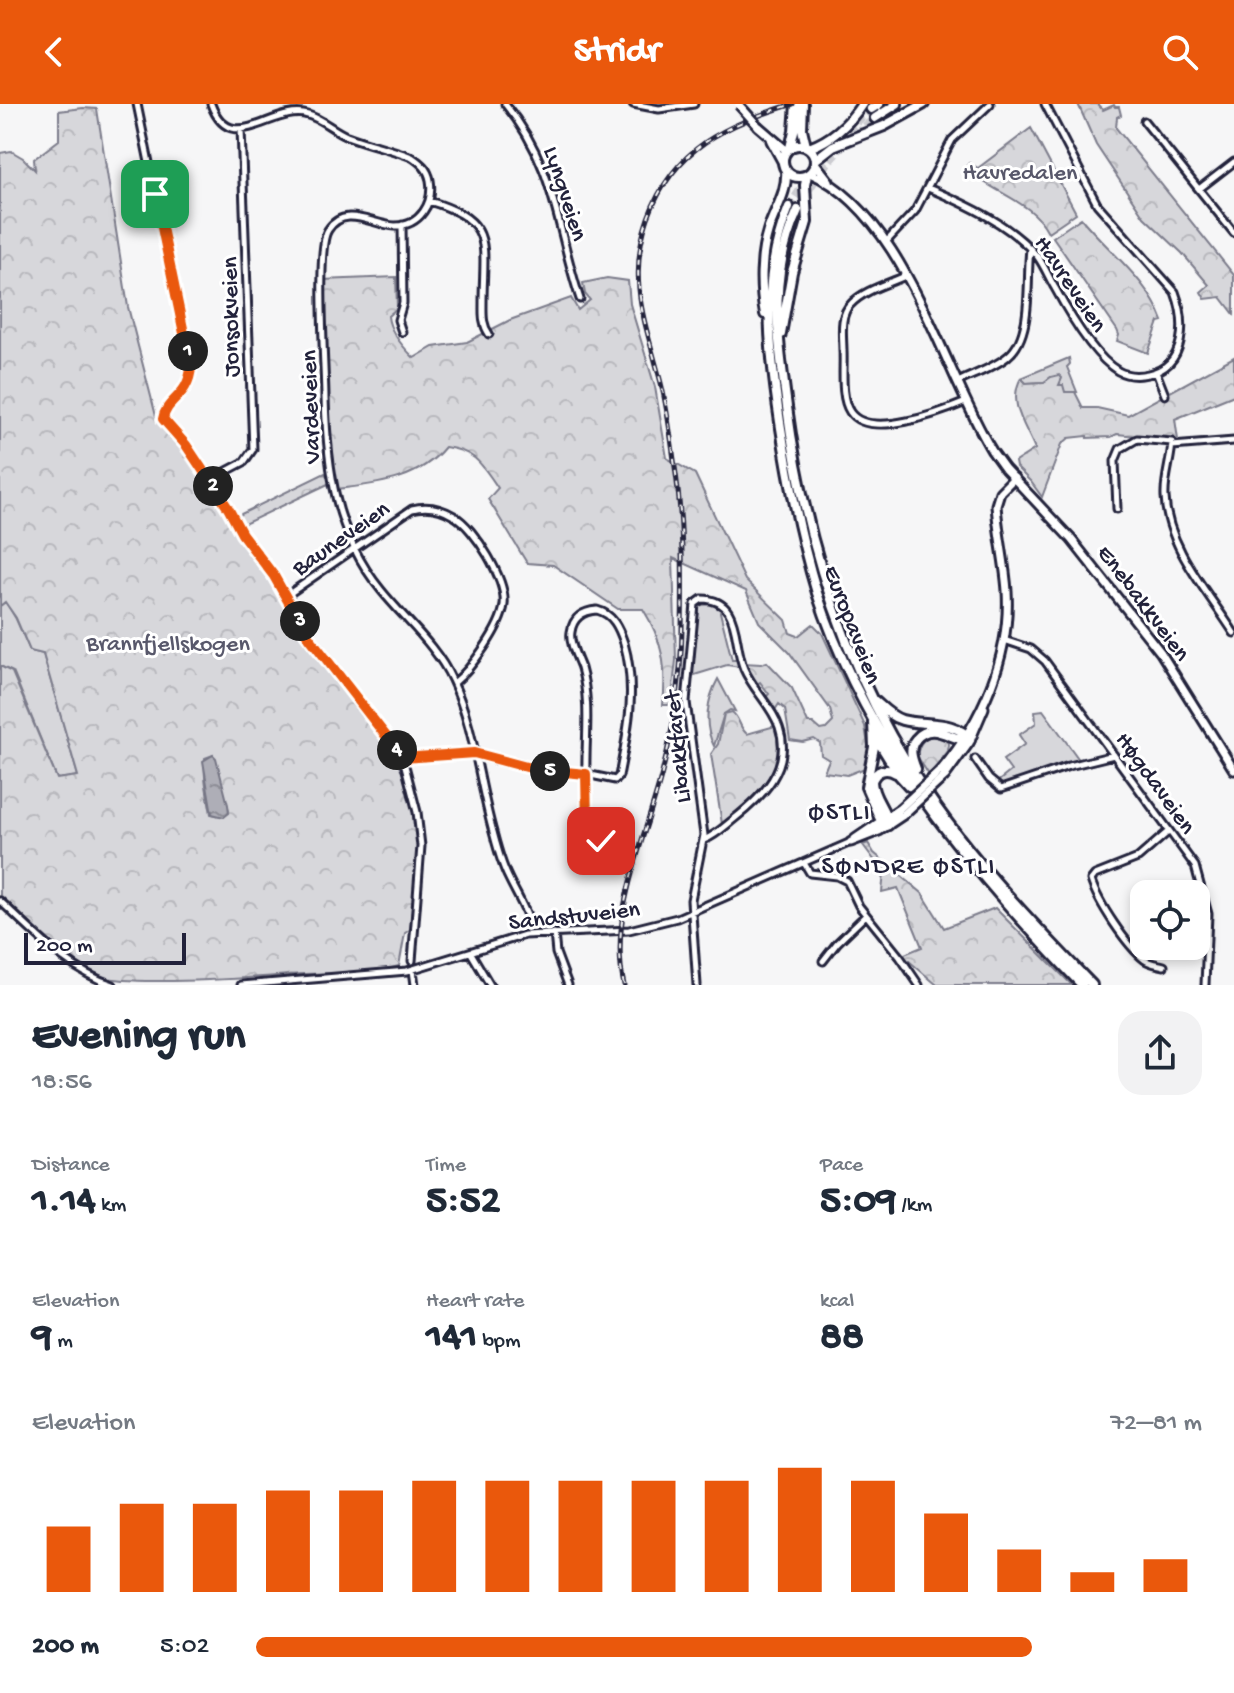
<!DOCTYPE html>
<html lang="en">
<head>
<meta charset="utf-8">
<style>
  body { margin:0; font-family:"Gochi Hand",sans-serif; background:#f2f2f3; color:#1f2937; height:100vh; display:flex; flex-direction:column; font-size:30px; white-space:nowrap }
  * { box-sizing:border-box; margin:0 }
  p { font-size:26px; color:#747a83 }
  .icon { flex:none; width:44px; height:44px; fill:none; stroke:currentColor; stroke-width:2; stroke-linecap:round; stroke-linejoin:round }
  .map { position:relative; height:881px; overflow:hidden }
  .details { display:flex; flex-direction:column; background:#fff; flex:1 }
  .details>* { flex:none }
  .controls { position:absolute; left:1130px; top:776px; display:grid; gap:16px }
  .controls a { display:grid; place-items:center; width:80px; height:80px; border-radius:16px; background:#fff; box-shadow:0 4px 12px #0003; font-size:40px }
  .scale { position:absolute; left:24px; bottom:20px; width:162px; box-sizing:border-box; padding-left:8px; border:4px solid #22223b; border-top:0; font-size:22px; line-height:28px; white-space:nowrap; color:#22223b; -webkit-text-stroke:6px #fff; paint-order:stroke }
  .pin { position:absolute; display:grid; place-items:center; width:68px; height:68px; color:#fff; margin:-34px; border-radius:16px; box-shadow:0 4px 12px #0006 }
  .km { position:absolute; width:40px; height:40px; margin:-20px; border-radius:50%; background:#222; color:#fff; font-size:22px; line-height:40px; text-align:center }
  .round { display:grid; place-items:center; flex:none; width:84px; height:84px; border-radius:24px; background:#f2f2f3 }
  .overview { display:flex; align-items:center; justify-content:space-between; height:136px; padding:0 32px }
  h1 { font-size:44px; font-weight:700; line-height:60px }
  .stats { display:grid; grid-template-columns:repeat(3,1fr); gap:12px; height:136px; padding:8px 32px }
  .stats div { display:grid; align-content:center }
  .stats b { font-size:40px; font-weight:700 }
  .stats small { font-size:22px; font-weight:400 }
  .stats p { font-size:22px }
  .chart { height:224px; padding:16px 32px }
  .chart p { display:flex; justify-content:space-between }
  .chart svg { width:100%; height:144px; margin-top:8px; stroke:#ea580c; stroke-width:6 }
  ul { padding:0 32px; list-style:none; font-size:26px }
  li { display:grid; grid-template-columns:128px 96px 1fr; align-items:center; height:60px }
  li i { height:20px; border-radius:10px; background:#ea580c }
  header { display:flex; justify-content:space-between; align-items:center; height:104px; padding:0 32px; background:#ea580c; color:#fff; font-size:36px; font-weight:700 }
  .map>svg:first-child { display:block }
</style>
</head>
<body>
<header><svg class="icon" aria-label="back" viewBox="0 0 24 24"><path d="M15 5l-7 7 7 7"/></svg>Stridr<svg class="icon" aria-label="search" viewBox="0 0 24 24"><circle cx="10" cy="10" r="6"/><path d="M15 15l6 6"/></svg></header>
<div class="map">
<svg width="1234" height="881" viewBox="0 0 1234 881">
  <defs>
    <pattern id="forest-crowns" width="20" height="18" patternUnits="userSpaceOnUse" patternTransform="scale(2)"><rect width="20" height="18" fill="#d7d7db"/><path d="M2 6a3 3 0 1 1 6 0M12 15a3 3 0 1 1 6 0" fill="none" stroke="#b8b8bd"/></pattern>
    <pattern id="water-ripples" width="26" height="14" patternUnits="userSpaceOnUse" patternTransform="scale(2)"><rect width="26" height="14" fill="#aeaeb7"/><path d="M2 4q2-2 4 0t4 0M15 11q2-2 4 0t4 0" fill="none" stroke="#8d8d96"/></pattern>
  </defs>
  <rect width="100%" height="100%" fill="#f6f6f7"/>
  <filter id="ink" filterUnits="userSpaceOnUse"><feTurbulence type="fractalNoise" baseFrequency=".0125" numOctaves="2"/><feDisplacementMap in="SourceGraphic" scale="16" xChannelSelector="R" yChannelSelector="G"/><feConvolveMatrix kernelMatrix="1 2 1 2 8 2 1 2 1" color-interpolation-filters="sRGB"/></filter>
  <g filter="url(#ink)">
    <path fill="#d7d7db" stroke="#7c7c8b" stroke-width="2" d="M1069,254l1,6 -3,3 10,25h-12l-7,-7 3,-5 -10,-3 -6,5 -19,1 -5,-5z
      M0,488l16,27 14,32 13,3 35,122 -21,3 -44,-107 -13,-6v-60l5,-4z
      M718,500l5,5 -3,3 12,48h5l3,7 -13,-2 -36,11 8,-71z
      M718,575l17,32 -5,-1 -6,4 -10,32c-11,-21 -7,-47 4,-67z
      M1043,606l37,51 -14,2 -65,24 -5,-4 15,-12 -8,-11 22,-16 -6,-9 17,-12 -1,-12z"/>
    <path fill="url(#forest-crowns)" stroke="#7c7c8b" stroke-width="2" fill-rule="evenodd" d="M1078,0h19l6,6 11,-5 1,2h4l2,8 -4,2 -1,11 118,147v39l-13,-17 -16,2 -4,-7 8,-7 -27,-32 -38,-36 -48,-72z
      M83,4l14,1 31,198 29,113 22,24 26,42 170,238 30,53 9,33 4,42 -3,50 -3,-1 -1,28 -6,4 -6,33c-34,10 -75,6 -110,9 -51,4 -136,10 -183,3 -41,-17 -73,-54 -106,-83v-229l12,6 45,107 21,-3 -35,-122 -13,-3 -14,-33 -11,-16 -5,4v-453l11,-2 12,7 12,12 -1,-11 25,-19v-29zM213,651l16,55 -5,7 -13,-3c-3,-19 -8,-37 -6,-56z
      M1031,24l45,85 -28,19c-16,-32 -58,-39 -82,-65l3,-4 9,5z
      M1081,114c27,33 67,62 82,103l-4,1 -11,31 -31,-12 2,-6 -2,-5 -64,-93z
      M396,173l1,31 -9,8c1,14 15,31 26,42l19,-11 34,-5 43,-22 61,-22 7,12 12,-10 -5,-6 -2,-11 24,-5 21,3 2,23 25,83 12,71 28,16 50,106 41,40 4,13 8,3 15,-12 9,9 43,93 4,25 -4,17 -18,7 -23,-3 5,-12 -8,-5 -1,-12 -6,-4 -11,3 -13,-2 -5,-31 -6,-5 -4,6 -9,-13 3,-3 -9,-12 -3,2 -12,-21 16,1 6,-2 25,26 16,35h5l8,7 5,-1 7,-7 -3,-13 -41,-57 -30,-30 -13,-31 -73,-33 3,102 -5,45h-8c4,-38 0,-64 -20,-96h-25l-65,-44 -26,-2 -39,-64 10,-11c-17,-25 -23,-37 -53,-41 -29,36 -72,37 -115,43l-2,-6 -86,41 -5,-9 88,-43 3,5 -4,-43 -2,-155z
      M1234,253v38l-59,24 3,21 -61,-6 -6,3 -24,1v-2l-18,2 -7,6 -20,53 -11,-15 -15,-15 -1,-5 20,-13c-9,-23 -28,-46 -14,-71l5,5 18,-1 7,-5 8,-2 3,3 -3,7h4l2,7h10l8,16h14l31,7z
      M732,608c8,6 7,16 15,22l28,-8c13,49 -20,70 -53,98l-11,-70 7,-10 6,-30z
      M935,631l9,3 5,6 -1,7 -19,24 -12,-19c2,-13 6,-18 18,-21z
      M868,739l6,10 48,40 22,35 51,-20 77,77h-135l-35,-30 20,-8 -24,-59 -16,4 2,-19 -21,-28z"/>
    <path fill="url(#water-ripples)" stroke="#767685" stroke-width="2" d="M213,651l3,3 12,47 1,8 -5,4 -12,-3 -9,-53z"/>
    <g fill="none" stroke-linecap="round" stroke-linejoin="round">
      <path stroke="#ccccd1" stroke-width="8" stroke-dasharray="8 4" stroke-linecap="butt" d="M830,43l41,-38
        M789,103l30,-47
        M798,106c18,-37 44,-67 77,-92"/>
      <g stroke="#22223b" stroke-width="11">
        <path id="minor" d="M137,0l54,263c-2,31 -21,29 -28,50l23,28 42,63 14,26 32,42 32,57 97,125 14,54 4,34 -9,115
          M211,0c20,55 63,0 97,11 14,4 25,15 39,21 21,8 44,13 65,21 9,6 16,12 18,23 4,23 -10,46 -35,46 -23,-1 -50,-22 -67,4 -12,17 -3,139 -3,168 2,70 10,136 56,192 24,30 55,55 71,90 22,45 27,103 41,152 4,15 8,31 15,45 8,17 18,32 23,49
          M505,0c51,62 51,123 75,195
          M633,0l26,5 35,-5
          M1144,17l90,112
          M928,84c38,16 82,36 109,68 7,9 12,22 18,32 14,26 38,68 63,83 9,5 21,5 30,3 39,-8 38,-53 27,-82l-78,-88 -52,-100
          M1199,85l35,-27
          M429,97c67,20 54,42 54,102 0,12 -1,21 6,31
          M886,138l29,-31 37,-71 38,-36
          M905,172c-17,8 -41,14 -54,28 -12,11 -8,32 -8,47 1,17 -3,46 7,61 19,28 92,0 116,-10
          M402,228l-4,-12 5,-17 -1,-78
          M1156,268l9,23
          M958,278c16,-8 36,-14 50,-26 26,-21 18,-77 22,-107
          M1172,342l62,-5
          M210,376l34,-18 9,-13 -12,-320
          M1117,405l-2,-48 5,-12 17,-10 35,3c-1,19 -8,36 -7,55 2,50 43,95 69,136
          M286,492l126,-87c15,-4 29,-1 42,7 21,12 53,65 50,89 -3,23 -33,64 -50,78
          M597,506c16,4 22,18 27,33 13,46 4,87 -5,133l-4,4 -29,-6c-1,-36 5,-71 -5,-106 -4,-11 -12,-25 -10,-36 2,-15 13,-21 26,-22z
          M1004,536l27,9 14,12 150,205 13,48 -3,71
          M475,651l59,14 52,5 1,57c1,7 4,13 13,11l4,-11 -17,-9
          M403,654l71,-5
          M975,655l14,20 12,10 68,-23 45,-11
          M804,759l6,10 27,3 10,5 12,25 41,51 19,28
          M0,797c35,32 67,69 113,84
          M554,829l2,20 12,32
          M471,849l19,32
          M823,857l14,-18 29,-28
          M1164,862c-7,-2 -13,-2 -19,-6 -18,-14 -47,-57 -54,-80l4,-5 43,-17 31,-27
          M413,866l2,15
          M241,881l166,-14 118,-36 104,-5 48,-12 174,-76
          M697,881l-6,-85 13,-65 -18,-133 9,-98 7,-5c40,1 30,42 42,70 9,21 28,37 35,58 14,40 -17,70 -45,92 -10,8 -18,16 -30,21"/>
      </g>
      <g stroke="#22223b" stroke-width="13">
        <path id="major" d="M758,22l29,25
          M771,37l12,22
          M815,59l14,18
          M810,69c94,40 132,196 182,278l13,18 66,70 90,114 73,117
          M941,666c41,-49 70,-114 66,-179 -2,-29 -9,-57 -11,-86l4,-13 14,-14
          M945,672l24,-33 15,-35
          M855,735l44,-30
          M851,738l28,-11 24,-16"/>
      </g>
      <g stroke="#22223b" stroke-width="14">
        <path id="highway" d="M803,0l-1,25 4,17
          M871,5l8,-5
          M875,14l22,-14
          M783 57a16 16 0 1 1 32 0a16 16 0 1 1-32 0Z
          M790,44l4,-17 2,-27
          M809,44c22,-8 40,-24 53,-44
          M815,56l18,-14 51,-20 40,-22
          M789,103c-29,70 -20,142 -9,215 9,58 20,115 37,171 50,154 154,277 265,392
          M798,106c-31,67 -20,127 -11,197 17,127 54,250 122,359 50,81 117,151 183,219
          M765,210c-5,-26 -5,-57 3,-83 6,-21 20,-38 18,-61
          M781,230l11,-62 15,-50 -2,-37 2,-10
          M875,597c8,7 16,16 27,19 22,6 54,-1 68,20
          M873,618l1,25 -8,40 13,30 9,8
          M876,634l23,37 10,11
          M916,665c-4,-10 -8,-21 0,-30 17,-20 36,3 54,1
          M888,721c-2,-17 -16,-27 -16,-44 4,-11 14,-14 24,-8"/>
      </g>
      <use href="#minor" stroke="#fff" stroke-width="5"/>
      <use href="#major" stroke="#fff" stroke-width="7"/>
      <use href="#highway" stroke="#fff" stroke-width="8"/>
      <g stroke="#22223b" stroke-width="5">
        <path id="rail" d="M624,881c-16,-69 21,-145 38,-212 12,-46 19,-95 20,-143 1,-54 1,-110 -7,-163 -4,-28 -7,-56 -14,-84 -15,-59 -35,-103 -13,-165 26,-71 78,-93 145,-114"/>
      </g>
      <use href="#rail" stroke="#fff" stroke-width="2" stroke-dasharray="6" stroke-linecap="butt"/>
      <g stroke="#22223b" stroke-width="13" stroke-linecap="butt">
        <path id="major-bridge" d="M739,1l19,21
          M899,705l42,-39
          M903,711l42,-39"/>
      </g>
      <use href="#major-bridge" stroke="#fff" stroke-width="7"/>
    </g>
  </g>
  <g fill="none" stroke-linecap="round" stroke-linejoin="round" filter="url(#ink)">
    <g stroke="#fff" stroke-width="16">
      <path id="route" d="M155,90l36,173c-2,30 -25,32 -28,52l23,26 42,63 14,26 32,42 32,57 97,125 71,-5 60,16 52,5 1,48 17,9 -3,10"/>
    </g>
    <use href="#route" stroke="#ea580c" stroke-width="10"/>
  </g>
  <g text-anchor="middle" stroke-width="6" stroke-linejoin="round" paint-order="stroke">
    <g font-size="24" fill="#58586b" stroke="#fff">
      <text x="1020" y="75">Havredalen</text>
      <text x="168" y="546">Brannfjellskogen</text>
    </g>
    <g font-size="24" fill="#22223b" stroke="#fff">
      <text transform="translate(567 89) rotate(72)" y="8">Lyngveien</text>
      <text transform="translate(1072 179) rotate(56)" y="8">Havreveien</text>
      <text transform="translate(229 213) rotate(-91)" y="8">Jonsokveien</text>
      <text transform="translate(309 303) rotate(-92)" y="8">Vardeveien</text>
      <text transform="translate(340 433) rotate(-35)" y="8">Bauneveien</text>
      <text transform="translate(1145 498) rotate(53)" y="8">Enebakkveien</text>
      <text transform="translate(854 520) rotate(69)" y="8">Europaveien</text>
      <text transform="translate(676 643) rotate(-96)" y="8">Libakkfaret</text>
      <text transform="translate(1157 678) rotate(54)" y="8">Høgdaveien</text>
      <text transform="translate(574 810) rotate(-6)" y="8">Sandstuveien</text>
    </g>
    <g font-size="26" letter-spacing="2" fill="#22223b" stroke="#fff">
      <text x="840" y="715">ØSTLI</text>
      <text x="909" y="769">SØNDRE ØSTLI</text>
    </g>
  </g>
</svg>
<div class="controls">
<a><svg class="icon" aria-label="locate" viewBox="0 0 24 24"><circle cx="12" cy="12" r="6"/><path d="M12 2v4M12 18v4M2 12h4M18 12h4"/></svg></a>
</div>
<div class="scale">200 m</div>
<div class="pin" style="left:155px;top:90px;background:#1e9e55"><svg class="icon" aria-label="arrive" viewBox="0 0 24 24"><path d="M6 21V4h12l-3 4 3 4H6"/></svg></div>
<div class="pin" style="left:601px;top:737px;background:#d93025"><svg class="icon" aria-label="check" viewBox="0 0 24 24"><path d="M5 12l5 5 9-10"/></svg></div>
<b class="km" style="left:188px;top:247px">1</b>
<b class="km" style="left:213px;top:382px">2</b>
<b class="km" style="left:300px;top:517px">3</b>
<b class="km" style="left:397px;top:646px">4</b>
<b class="km" style="left:550px;top:667px">5</b>
</div>
<section class="details">
<div class="overview"><div><h1>Evening run</h1><p>18:56</p></div><a class="round"><svg class="icon" aria-label="share" viewBox="0 0 24 24"><path d="M12 15V3M7 8l5-5 5 5M5 13v7h14v-7"/></svg></a></div>
<div class="stats">
<div><p>Distance</p><b>1.14<small> km</small></b></div>
<div><p>Time</p><b>5:52</b></div>
<div><p>Pace</p><b>5:09<small> /km</small></b></div>
</div>
<div class="stats">
<div><p>Elevation</p><b>9<small> m</small></b></div>
<div><p>Heart rate</p><b>141<small> bpm</small></b></div>
<div><p>kcal</p><b>88</b></div>
</div>
<div class="chart"><p><span>Elevation</span>72–81 m</p>
<svg viewBox="0 0 160 44" preserveAspectRatio="none"><path d="M5 44V24M15 44V17M25 44V17M35 44V13M45 44V13M55 44V10M65 44V10M75 44V10M85 44V10M95 44V10M105 44V6M115 44V10M125 44V20M135 44V31M145 44V38M155 44V34"/></svg>
</div>
<ul>
<li><b>200 m</b>5:02<i style="width:82%"></i></li>
</ul>
</section>
</body>
</html>
